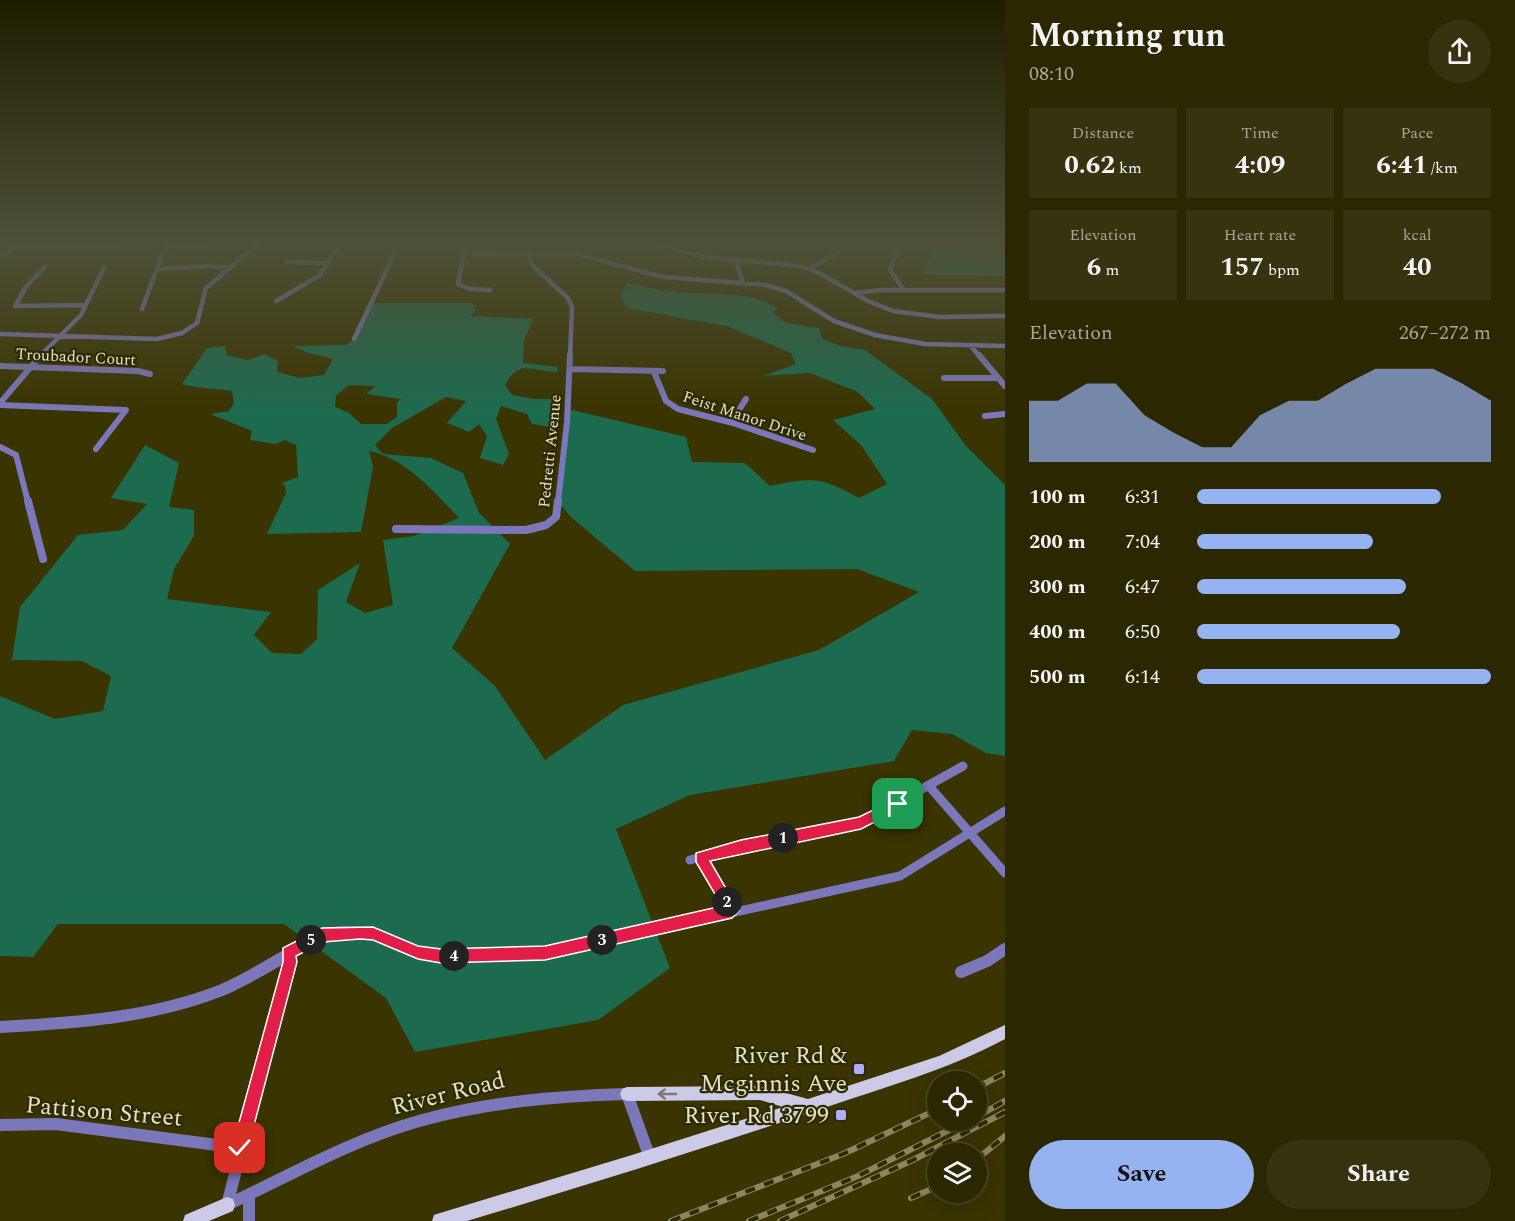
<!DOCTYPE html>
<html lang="en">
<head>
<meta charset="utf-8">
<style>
  body { margin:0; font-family:Spectral,serif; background:#37330f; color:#f1f3f6; height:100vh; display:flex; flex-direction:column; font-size:22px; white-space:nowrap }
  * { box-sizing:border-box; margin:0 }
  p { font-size:20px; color:#a6a599 }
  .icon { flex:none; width:33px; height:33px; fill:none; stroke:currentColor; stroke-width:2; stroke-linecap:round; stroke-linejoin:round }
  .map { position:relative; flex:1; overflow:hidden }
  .side { display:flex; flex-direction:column; background:#2b2700; width:510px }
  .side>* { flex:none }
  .tools { position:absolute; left:927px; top:1071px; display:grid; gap:12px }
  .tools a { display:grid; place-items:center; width:60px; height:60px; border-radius:50%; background:#2b2700; box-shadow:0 6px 24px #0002,0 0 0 2px #474422; font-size:30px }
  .pin { position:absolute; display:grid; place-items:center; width:51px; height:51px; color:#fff; margin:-26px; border-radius:12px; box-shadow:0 3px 9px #0006 }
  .km { position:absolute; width:30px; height:30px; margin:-15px; border-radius:50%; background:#222; color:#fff; font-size:16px; line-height:30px; text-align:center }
  .round { display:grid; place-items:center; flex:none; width:63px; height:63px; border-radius:32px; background:#37330f }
  .overview { display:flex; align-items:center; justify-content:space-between; height:102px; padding:0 24px }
  h1 { font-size:33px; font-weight:700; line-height:45px }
  .stats { display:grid; grid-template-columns:repeat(3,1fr); gap:9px; height:102px; padding:6px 24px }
  .stats div { display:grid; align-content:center; border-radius:0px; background:#37330f; text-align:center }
  .stats b { font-size:26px; font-weight:700 }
  .stats small { font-size:16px; font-weight:400 }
  .stats p { font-size:16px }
  .chart { height:168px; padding:12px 24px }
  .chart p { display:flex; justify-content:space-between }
  .chart svg { width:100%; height:108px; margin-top:6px; fill:#95b2f1; opacity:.7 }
  .button { display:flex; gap:12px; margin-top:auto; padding:12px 24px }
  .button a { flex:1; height:69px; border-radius:36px; background:#95b2f1; color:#111; font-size:24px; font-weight:700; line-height:69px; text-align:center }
  .button a+a { background:#37330f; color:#f1f3f6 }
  ul { padding:0 24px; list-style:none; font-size:20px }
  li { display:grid; grid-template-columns:96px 72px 1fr; align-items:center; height:45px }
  li i { height:15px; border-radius:8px; background:#95b2f1 }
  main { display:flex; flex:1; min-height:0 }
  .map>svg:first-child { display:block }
</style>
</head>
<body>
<main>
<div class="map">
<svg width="1005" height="1221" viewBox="0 0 1005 1221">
  <rect width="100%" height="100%" fill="#393400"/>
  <path fill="#1d6b4f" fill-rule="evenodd" d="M934,248l71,2v26l-79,-1 -2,-2z
    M627,283c15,3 30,7 46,9 36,5 70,-4 104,16l-4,5 13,10 33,5 3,11 19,7 24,4 67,49 34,47 39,39v271l-19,-3 -34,-19 -40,-4 -18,31 -204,34 -74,34 54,139 -72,52 -183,32 -29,-54 -102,-74h-226l-25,33 -33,-1v-260l55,23 48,-8 8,-35 -29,-15 -70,-1 8,-53 58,-72 45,-5 24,-26 -36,-6 34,-53 34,18 -10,44 25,3v26l-20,33 -7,30 104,13 -17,23 18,18 29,1 16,-15 1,-49 42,-27 -14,39 19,11 28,-8 -10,-65 31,-4 45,-18c-26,-27 -52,-59 -90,-67l4,16 -12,65 -94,2 19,-41 -1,-7 -3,-3 16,-6 -2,-32 -11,-5 -9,4 -26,-4 2,-9 -42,-17 19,-3 5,-8 -2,-12c-18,-3 -32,-2 -50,-7l25,-36 18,-2 2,9 21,5 16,-6 14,7 -1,11 23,6 24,-3 9,-16 -25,-6 -15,-7 53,-1 8,-6 18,-36h100l4,7 -6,6 63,3 -9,21 -1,23 35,4 -1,5c-24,0 -38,-14 -52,13l7,10 23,4h21l5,12h-8l-4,3 9,7 -8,6 -18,-3 -5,-10 -26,-8 -5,13 13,35 -6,11 -23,-7 7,-22 -8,-12 -10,8 -22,-9 19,-22 -20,-4 -54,31 -17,17 8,9 48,4 32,15 16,40 31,31 -58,104 43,38 50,74 78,-55 196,-55 100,-58 -62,-23 -222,2 -64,-54 -13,-15 10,-93 118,28 6,25 53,1 25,23c43,-9 51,-9 89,12l28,-14 -26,-39 -28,-25 42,-11 -17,-17 -48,-19 -47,3 33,-12 -5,-11 -64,-27 -99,-18 -7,-12zM348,385l28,1 -10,8 35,5 -4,4v14l-10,7h-26l-12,-11 -14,-6 1,-11z"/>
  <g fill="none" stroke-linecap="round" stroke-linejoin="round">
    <path stroke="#7a78bb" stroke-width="4.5" d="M525,242l7,23 36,33 4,9 -2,50
      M647,242l58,15 96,9 20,8 47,27 25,10 47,6 65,-1
      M900,242l-10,28 14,20
      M299,244l39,1
      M17,246h100
      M465,247l-7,37 11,5 21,1
      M465,253l112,1 86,23 103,8 20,6 48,30 41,14 50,9 80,2
      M0,257l21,-15
      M735,259l8,24
      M287,262l40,1
      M45,267l-19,20 -11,19 71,-1
      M810,268l24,-13
      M157,269l53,-3 20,2
      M855,293l26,-3h124
      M276,301l43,-25 22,-34
      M142,309l20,-54 7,-9h38
      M0,334l157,5 25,-6 15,-10 9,-35 54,-46
      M354,339l46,-97
      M970,345l10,12
      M39,357l42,-42 23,-47"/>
    <path stroke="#7a78bb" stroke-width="6" d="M979,355l26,31
      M0,366l138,5 12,3
      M570,369l93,2
      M654,372l12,29 12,8 55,14 80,27
      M944,378h54
      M0,403l41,-48
      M0,405l126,5 -30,39
      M985,416l20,-2
      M731,422l15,-23
      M0,447l16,8 12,47
      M558,502l9,-80 3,-67"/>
    <path stroke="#7a78bb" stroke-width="8" d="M28,501l15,58
      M396,529l130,1 20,-5 10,-8 2,-16"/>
    <path stroke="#7a78bb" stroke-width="9" d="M929,786l76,87
      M700,857l32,54
      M690,860l51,-14 120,-23 102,-57
      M685,923l215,-47 105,-65"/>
    <path stroke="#7a78bb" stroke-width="12" d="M961,972l26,-11 18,-12
      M0,1027c74,-4 152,-9 222,-37 35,-15 67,-38 101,-55l18,-3 32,1 45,19 23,4 104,-3 147,-32
      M0,1125l56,-1 184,24
      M249,1195v26
      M227,1205c63,-30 125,-65 192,-84 68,-19 138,-25 208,-27l23,64
      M227,1205l63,-243 -2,-10"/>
    <path fill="#cbcbe7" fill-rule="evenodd" d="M1005,1025v14c-59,32 -124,49 -187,71 -116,39 -234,76 -351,111h-35l2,-6 6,-2 192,-58 151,-48 -23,-7 -133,1 -5,-2 -2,-5 2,-5 5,-2 133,-1 48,13 131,-43z
      M227,1197l6,2 2,6 -2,6 -24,10h-26l2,-6z"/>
    <g stroke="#8a865f" stroke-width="6">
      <path id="rail" d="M976,1088l29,-15
        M976,1117l29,-16
        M976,1160l29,-24
        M911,1198l27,-12
        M671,1221l172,-67 95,-45
        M749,1221l109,-45 111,-56
        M780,1221l133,-61 92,-48"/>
    </g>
    <use href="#rail" stroke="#2d2a04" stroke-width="4" stroke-dasharray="10" stroke-linecap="butt"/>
  </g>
  <defs><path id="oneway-shaft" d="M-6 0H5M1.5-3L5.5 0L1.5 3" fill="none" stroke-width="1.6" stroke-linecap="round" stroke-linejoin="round" transform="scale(1.5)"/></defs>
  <use stroke="#7c7a76" href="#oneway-shaft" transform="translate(667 1094) rotate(-180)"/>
  <linearGradient id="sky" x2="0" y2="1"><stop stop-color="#1f1d00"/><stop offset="0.59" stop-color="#4e5037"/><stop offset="1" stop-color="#4e5037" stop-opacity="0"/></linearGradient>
  <rect width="1005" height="413" fill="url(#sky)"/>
  <path fill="#e11d48" stroke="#fff" stroke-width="1.5" d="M898,798l6,6 -2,4 -41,21 -151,32 29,50 -7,7 -187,42 -104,3 -23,-4 -45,-19 -13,-1 -37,3 -27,14 1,6 -49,186 -2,6 -6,2 -6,-2 -2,-6 51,-186v-14l39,-20 51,-1 45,19 23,3 104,-3 177,-40 -26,-44v-9l45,-13 118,-23z"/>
  <g fill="#afaefa" stroke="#2d2a04" stroke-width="2">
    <rect x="853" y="1063" width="12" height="12" rx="3"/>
    <rect x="835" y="1109" width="12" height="12" rx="3"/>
  </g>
  <g text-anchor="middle" stroke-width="4.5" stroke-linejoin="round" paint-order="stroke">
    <g font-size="16" fill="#e3e1c7" stroke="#2d2a04">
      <text transform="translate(76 356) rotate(3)" y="6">Troubador Court</text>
      <text transform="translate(745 415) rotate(18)" y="6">Feist Manor Drive</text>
      <text transform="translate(549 451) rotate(-84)" y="6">Pedretti Avenue</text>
    </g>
    <g font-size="24" fill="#e3e1c7" stroke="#2d2a04" text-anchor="end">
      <text x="847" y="1063">River Rd &amp;<tspan x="847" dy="28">Mcginnis Ave</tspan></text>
      <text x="829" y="1123">River Rd 3799</text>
    </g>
    <g font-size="24" fill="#e3e1c7" stroke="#2d2a04">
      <text transform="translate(448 1093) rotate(-14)" y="8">River Road</text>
      <text transform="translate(104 1111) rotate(5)" y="8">Pattison Street</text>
    </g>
  </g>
</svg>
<div class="tools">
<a><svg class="icon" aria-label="locate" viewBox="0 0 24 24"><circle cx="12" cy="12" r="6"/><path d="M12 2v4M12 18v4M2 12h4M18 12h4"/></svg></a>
<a><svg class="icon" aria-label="layers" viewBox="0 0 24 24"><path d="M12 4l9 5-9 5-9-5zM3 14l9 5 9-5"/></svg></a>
</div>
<div class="pin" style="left:898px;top:804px;background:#1e9e55"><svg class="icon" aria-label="arrive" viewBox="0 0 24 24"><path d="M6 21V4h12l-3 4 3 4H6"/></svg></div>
<div class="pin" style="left:240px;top:1148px;background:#d93025"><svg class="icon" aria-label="check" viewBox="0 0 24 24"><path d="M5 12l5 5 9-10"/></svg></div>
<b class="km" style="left:783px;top:838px">1</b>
<b class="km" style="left:727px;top:902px">2</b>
<b class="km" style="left:602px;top:940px">3</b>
<b class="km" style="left:454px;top:956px">4</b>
<b class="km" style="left:311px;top:940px">5</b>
</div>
<section class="side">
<div class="overview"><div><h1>Morning run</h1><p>08:10</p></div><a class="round"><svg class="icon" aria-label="share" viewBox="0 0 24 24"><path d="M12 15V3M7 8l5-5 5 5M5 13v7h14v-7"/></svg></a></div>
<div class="stats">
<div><p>Distance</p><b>0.62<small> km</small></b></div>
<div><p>Time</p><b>4:09</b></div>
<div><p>Pace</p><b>6:41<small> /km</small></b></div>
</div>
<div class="stats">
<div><p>Elevation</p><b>6<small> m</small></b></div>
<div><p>Heart rate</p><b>157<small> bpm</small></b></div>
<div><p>kcal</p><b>40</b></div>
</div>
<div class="chart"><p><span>Elevation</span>267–272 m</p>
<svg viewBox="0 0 160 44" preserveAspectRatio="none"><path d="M0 44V19L10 19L20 12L30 12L40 25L50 32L60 38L70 38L80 25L90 19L100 19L110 12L120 6L130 6L140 6L150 12L160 19V44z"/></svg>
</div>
<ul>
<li><b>100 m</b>6:31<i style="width:83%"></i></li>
<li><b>200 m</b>7:04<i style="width:60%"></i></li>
<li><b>300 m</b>6:47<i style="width:71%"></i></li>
<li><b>400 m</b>6:50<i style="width:69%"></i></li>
<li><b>500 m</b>6:14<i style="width:100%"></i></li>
</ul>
<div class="button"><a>Save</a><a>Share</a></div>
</section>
</main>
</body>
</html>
